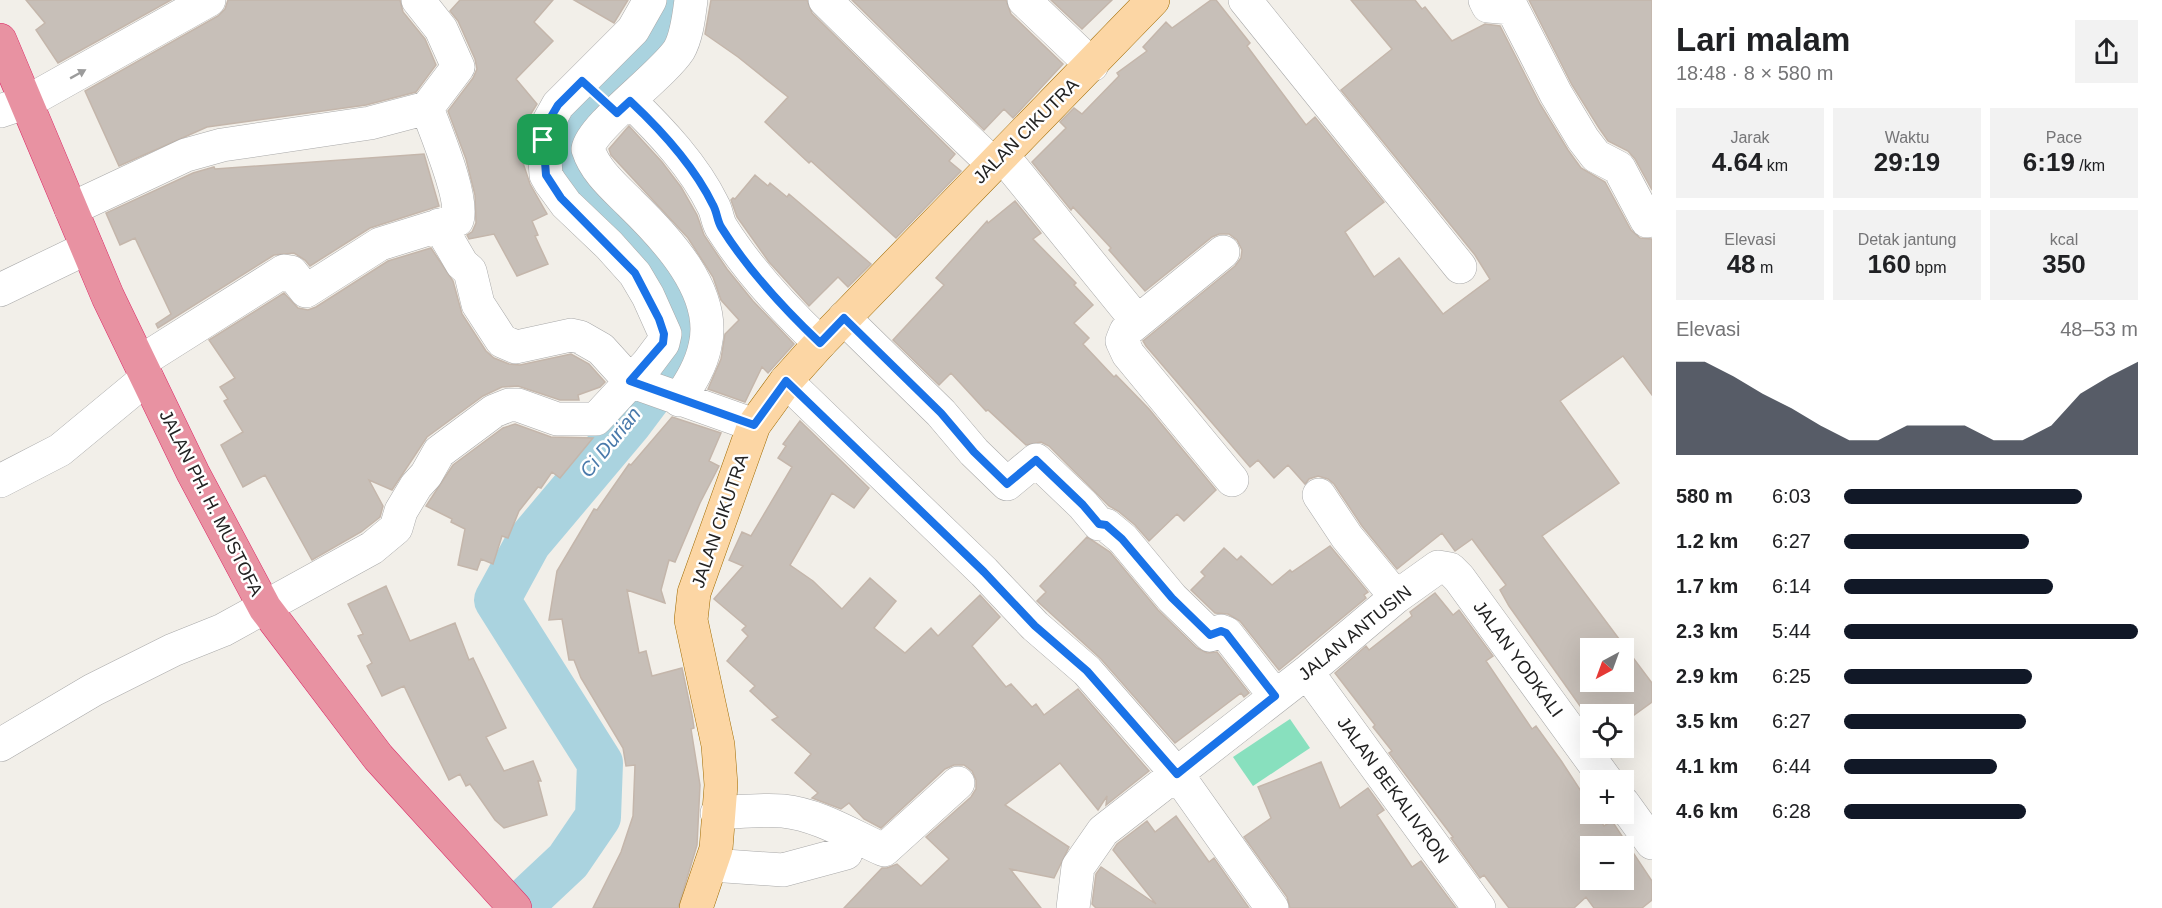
<!DOCTYPE html>
<html lang="id">
<head>
<meta charset="utf-8">
<style>
  body { margin:0; font-family:Helvetica,sans-serif; background:#f2f2f2; color:#202124; height:100vh; display:flex; flex-direction:column; font-size:22px; white-space:nowrap }
  * { box-sizing:border-box; margin:0 }
  p { font-size:20px; color:#757577 }
  .icon { flex:none; width:33px; height:33px; fill:none; stroke:currentColor; stroke-width:2; stroke-linecap:round; stroke-linejoin:round }
  .map { position:relative; flex:1; overflow:hidden }
  .sheet { display:flex; flex-direction:column; background:#fff; width:510px }
  .sheet>* { flex:none }
  .needle { width:39px; rotate:221deg }
  .buttons { position:absolute; left:1580px; top:638px; display:grid; gap:12px }
  .buttons a { display:grid; place-items:center; width:54px; height:54px; border-radius:0px; background:#fff; box-shadow:0 6px 24px #0002; font-size:30px }
  .pin { position:absolute; display:grid; place-items:center; width:51px; height:51px; color:#fff; margin:-26px; border-radius:12px; box-shadow:0 3px 9px #0006 }
  .round { display:grid; place-items:center; flex:none; width:63px; height:63px; border-radius:0px; background:#f2f2f2 }
  .head { display:flex; align-items:center; justify-content:space-between; height:102px; padding:0 24px }
  h1 { font-size:33px; font-weight:700; line-height:45px }
  .figures { display:grid; grid-template-columns:repeat(3,1fr); gap:9px; height:102px; padding:6px 24px }
  .figures div { display:grid; align-content:center; border-radius:0px; background:#f2f2f2; text-align:center }
  .figures b { font-size:26px; font-weight:700 }
  .figures small { font-size:16px; font-weight:400 }
  .figures p { font-size:16px }
  .chart { height:168px; padding:12px 24px }
  .chart p { display:flex; justify-content:space-between }
  .chart svg { width:100%; height:108px; margin-top:6px; fill:#111827; opacity:.7 }
  ul { padding:0 24px; list-style:none; font-size:20px }
  li { display:grid; grid-template-columns:96px 72px 1fr; align-items:center; height:45px }
  li i { height:15px; border-radius:8px; background:#111827 }
  main { display:flex; flex:1; min-height:0 }
  .map>svg:first-child { display:block }
</style>
</head>
<body>
<main>
<div class="map">
<svg width="1652" height="908" viewBox="0 0 1652 908">
  <rect width="100%" height="100%" fill="#f2efe9"/>
  <path fill="#88e0be" d="M1290,719l20,29 -57,38 -20,-29z"/>
  <g fill="none" stroke-linecap="round" stroke-linejoin="round">
    <path stroke="#aad3df" stroke-width="46" d="M518,908l50,-47 30,-44 2,-54 -103,-163 31,-57 101,-120 48,-64 16,-37 -56,-92 -77,-87 15,-40 89,-66 11,-37"/>
  </g>
  <path fill="#c7bfb8" stroke="#c4b6ab" stroke-width="1.5" fill-rule="evenodd" d="M26,0h145l-113,63 -22,-33 9,-7z
    M228,0h172l3,12 22,27 11,26 -20,27 -50,13 -159,22 -88,39 -34,-75 133,-75 7,-7z
    M460,0h93l-19,22 19,19 -37,38 21,25 -10,16 -3,13 2,28 -3,2 7,21 17,30 -15,7 6,14 -3,1 13,28 -31,12 -23,-42 -25,5 -2,-4 5,-3 4,-9 -1,-28 -9,-36 -18,-48 25,-33 4,-9 -2,-10 -17,-38 -8,-10z
    M574,0h54l-14,23z
    M711,0h96l5,13 143,141 -6,7 12,10 -65,67 -85,-77 -2,2 -44,-41 23,-25 -50,-40 -33,-23z
    M852,0h154l5,14 52,50 -50,54 -9,-9 -20,21z
    M1051,0h61l-30,29z
    M1211,0h5l34,43 -3,3 59,79 9,-8 69,85 -39,30 29,45 25,-19 44,56 47,-35 -15,-24 -134,-165 51,-41 -41,-49h64l7,9 3,-2 27,34 33,-17 15,2 40,78 28,46 13,18 24,14 26,48 9,8 12,1v156l-29,-39 -63,45 59,82 -77,53 110,147v19l-29,21v-9h-33v6l-81,-114 -9,-16 6,-5 -34,-46 -17,12 -13,-18 -45,36 -35,-43 -28,-42 -6,-5 -10,-3 -9,3 -4,5 -17,-19 -14,13 -16,-18 -8,7 -104,-121 -3,-5 92,-75 6,-8 1,-8 -5,-10 -8,-6h-10l-7,3 -67,54 -36,-41 2,-2 -38,-41 -2,3 -39,-48 34,-34 -6,-6 14,-14 8,6 37,-38 -2,-3 30,-22 -4,-4 23,-25 6,6zM1590,648h33v33h-33z
    M1529,0h123v190l-17,-31 -7,-8 -20,-10 -9,-13 -27,-43z
    M629,126l33,36 19,25 16,28 7,20 23,34 26,32 41,43 -26,29 -6,-6 -17,35 -37,-13 13,-30 4,-25 14,-14 -18,-20 -8,-23 -25,-39 -77,-83 -2,-6z
    M424,154l15,52 -69,22 -60,38 -5,-6 -11,-7 -20,2 -116,73 -2,-4 15,-10 -36,-76 -15,7 -14,-32 87,-40 21,-6 1,2z
    M755,175l13,11 2,-3 17,14 2,-3 82,70 -23,23 -10,-10 -29,29 -40,-44 -32,-45 -6,-17 2,-2 2,1z
    M1015,201l26,32 -8,6 43,44 -2,2 19,20 -19,18 15,15 -6,6 31,33 2,-2 33,34 67,81 -32,31 -7,-7 -28,27 -14,-16 -17,-14 -9,-5 -60,-60 -8,-4 -15,3 -38,-35 -2,1 -35,-38 -12,12 -46,-45 51,-55 -8,-7 51,-57 1,2z
    M431,248l22,33 9,33 24,37 8,7 15,6 11,1 51,-11 18,10 16,18 -5,5 -22,8 1,5h-19l-42,-14 -16,1 -19,9 -56,41 -35,53 -23,-10 14,26 -3,11 -19,15 -49,28 -47,-85 -22,12 -22,-42 22,-13 -19,-31 4,-2 -8,-12 15,-9 -26,-38 75,-47 14,15 10,2 8,-3 72,-46z
    M672,417l49,16 -12,28 10,5 -19,37 -25,59 -6,-2 -8,30 4,13 -38,-13 12,63 7,-2 6,25 30,-8 10,47 2,13 -3,1 9,56 -3,60 -19,63h-85l28,-56 12,-36 2,-51 -9,1 -3,-18 -42,-70 -7,-18h-5l-7,-41 -13,1 8,-49 37,-62 3,1 32,-46 2,1z
    M800,421l69,67 -15,20 -22,-15 -42,72 23,16 29,28 28,-31 26,23 -22,27 31,25 26,-25 7,8 42,-41 20,22 -28,29 34,41 5,-3 21,23 4,-3 8,11 34,-26 71,82 -43,34 1,-9 -9,14 -38,-47 -55,42 64,42 -15,31 -44,-9 31,39h-197l38,-40h5l10,-4 24,22 28,-27 -23,-22 45,-40 5,-8v-9l-4,-9 -8,-6h-10l-9,4 -64,59 -17,-9 -15,-16 -8,6 -29,-11 6,-5 -23,-20 16,-19 -39,-34 6,-3 -28,-26 5,-5 -28,-25 21,-25 -6,-6 4,-4 -32,-27 29,-33 -14,-6 13,-28 9,4 41,-69 -14,-9 8,-12 -3,-2z
    M515,424l36,13 42,1 -33,40 -8,-6 -11,16 -3,-1 -19,24 -11,27 -6,-2 -9,28 -12,-5 -4,11 -19,-5 7,-36 -14,-7 1,-3 -26,-13 27,-41 50,-37z
    M1087,537l23,15 48,58 39,38 10,5 10,-1 32,41 -5,4 -3,-4 -66,50 -74,-84 -64,-58 9,-9 -6,-6z
    M1330,546l38,46 -4,3 2,3 -87,72 -39,-49 -12,-7 -13,-1 -24,-23 14,-14 -4,-4 23,-24 13,12 4,-4 31,29 18,-15 2,2z
    M386,586l24,55 45,-18 14,37 4,-2 33,70 -20,9 18,34 29,-10 8,20h-3l9,34 -43,13 -9,-8 -25,-36 -4,2 -6,-12 -11,6 -45,-94 -22,10 -15,-30 5,-3 -14,-27 5,-2 -15,-30z
    M1435,593l18,22 6,-5 34,46 -7,5 46,68 4,-3 26,36 28,43v8h5l9,13 8,-5 40,60v19l-10,8h-48l-8,-11 -12,11h-65l-25,-33 -4,3 -29,-40 2,-1 -64,-84 3,-2 -19,-24 2,-2 -40,-52 31,-27 3,4 43,-34 -2,-4zM1590,846h33v33h-33z
    M1321,762l19,46 28,-20 16,22 -7,5 35,52 9,-6 35,47h-166l-3,-11 -43,-60 27,-19 -13,-31z
    M1176,816l33,46 5,-4 35,50h-153l-4,-4 4,-30 5,-7 55,37 -43,-54 4,-6 30,-23 8,11z"/>
  <g fill="none" stroke-linecap="round" stroke-linejoin="round">
    <g stroke="#a9a9a9" stroke-width="34">
      <path id="minor" d="M825,0c56,55 111,110 168,164
        M1024,0l68,65
        M1245,0l215,267
        M1485,0l3,6 24,2 44,86 27,45 13,17 23,12 28,53 5,-1
        M630,101c31,30 64,65 83,104 4,7 4,15 8,22 27,43 62,81 99,116
        M0,111l27,-9 182,-102
        M1002,155l135,166
        M71,209l115,-54 36,-10 148,-22 57,-15 31,-41 -17,-38 -23,-29
        M439,225l23,39 8,7 8,33 24,37 14,6 55,-12 9,2 21,12 29,32 124,44
        M1223,252l-97,79 -4,10 6,13 104,126
        M0,290l87,-42
        M844,318l97,95 33,39 33,32 29,-24 47,45 16,19 7,1 17,14 49,59 38,37 11,-4 5,2 49,63
        M140,362l144,-91 7,1 15,19 74,-47 77,-24c8,-20 -22,-90 -30,-112
        M786,381l198,191 51,54 52,45 90,103 95,134
        M679,400c11,-17 22,-34 26,-54 13,-54 -40,-109 -75,-143 -16,-16 -35,-32 -42,-54 4,-23 74,-73 91,-99 8,-14 10,-35 12,-50
        M0,481l60,-31 87,-72
        M1319,495l28,42 49,60
        M1307,672l172,236
        M0,745l93,-55 80,-40 50,-20 149,-82 24,-20 5,-17 15,-25 10,-11 13,-23 55,-41 15,-6h9l39,14h39l52,-56 15,-20 2,-9 -17,-38 -13,-22 -26,-29 -43,-41 -16,-22 -4,-7 -3,-43 15,-27 75,-75 17,-30
        M1623,803l29,40
        M717,813c22,-1 45,-4 66,-2 37,4 69,25 101,39l74,-67
        M711,865l72,5 63,-17
        M1073,908l5,-41 25,-36 204,-159 89,-75 42,-30 12,2 9,9 147,202"/>
    </g>
    <g stroke="#a06b00" stroke-width="34">
      <path id="major" d="M696,908l20,-59 5,-64 -3,-40 -27,-125 3,-27 60,-168 32,-44 34,-38 333,-343"/>
    </g>
    <g stroke="#dc2a67" stroke-width="34">
      <path id="highway" d="M0,40l108,257 85,176 72,135 113,149 137,151"/>
    </g>
    <use href="#minor" stroke="#fff" stroke-width="33"/>
    <use href="#major" stroke="#fcd6a4" stroke-width="33"/>
    <use href="#highway" stroke="#e892a2" stroke-width="33"/>
  </g>
  <defs><path id="oneway-solid" d="M-6-.8H1V-3.2L6.5 0L1 3.2V.8H-6Z" transform="scale(1.5)"/></defs>
  <use fill="#9c9c9c" href="#oneway-solid" transform="translate(78 74) rotate(-29)"/>
  <g fill="none" stroke-linecap="round" stroke-linejoin="round">
    <g stroke="#fff" stroke-width="12">
      <path id="route" d="M582,81l35,32 13,-12c31,29 64,65 83,104 4,7 4,15 8,22 27,43 62,81 99,116l24,-25 97,95 33,39 33,32 29,-24 47,45 16,19 7,1 16,14 50,59 38,37 11,-4 5,2 49,63 -98,78 -90,-103 -52,-45 -51,-54 -198,-191 -32,44 -124,-44 33,-38 1,-9 -5,-15 -24,-46 -74,-75 -15,-23 -3,-39 2,-9 13,-22z"/>
    </g>
    <use href="#route" stroke="#1a73e8" stroke-width="8"/>
  </g>
  <g text-anchor="middle" stroke-width="5" stroke-linejoin="round" paint-order="stroke">
    <g font-size="18" fill="#222" stroke="#fff">
      <text transform="translate(1026 131) rotate(-45)" y="6">JALAN CIKUTRA</text>
      <text transform="translate(211 503) rotate(63)" y="6">JALAN PH. H. MUSTOFA</text>
      <text transform="translate(720 521) rotate(-71)" y="6">JALAN CIKUTRA</text>
      <text transform="translate(1355 633) rotate(-39)" y="6">JALAN ANTUSIN</text>
      <text transform="translate(1518 659) rotate(54)" y="6">JALAN YODKALI</text>
      <text transform="translate(1393 790) rotate(54)" y="6">JALAN BEKALIVRON</text>
    </g>
    <g font-size="20" font-style="italic" fill="#4a7aab" stroke="#fff">
      <text transform="translate(610 442) rotate(-51)" y="7">Ci Durian</text>
    </g>
  </g>
</svg>
<div class="buttons">
<a><svg class="needle" viewBox="-14 -14 28 28"><path d="M0-13l5 13h-10z" fill="#e53935"/><path d="M0 13l5-13h-10z" fill="#757577"/></svg></a>
<a><svg class="icon" aria-label="locate" viewBox="0 0 24 24"><circle cx="12" cy="12" r="6"/><path d="M12 2v4M12 18v4M2 12h4M18 12h4"/></svg></a>
<a>+</a>
<a>−</a>
</div>
<div class="pin" style="left:543px;top:140px;background:#1e9e55"><svg class="icon" aria-label="arrive" viewBox="0 0 24 24"><path d="M6 21V4h12l-3 4 3 4H6"/></svg></div>
</div>
<section class="sheet">
<div class="head"><div><h1>Lari malam</h1><p>18:48 · 8 × 580 m</p></div><a class="round"><svg class="icon" aria-label="share" viewBox="0 0 24 24"><path d="M12 15V3M7 8l5-5 5 5M5 13v7h14v-7"/></svg></a></div>
<div class="figures">
<div><p>Jarak</p><b>4.64<small> km</small></b></div>
<div><p>Waktu</p><b>29:19</b></div>
<div><p>Pace</p><b>6:19<small> /km</small></b></div>
</div>
<div class="figures">
<div><p>Elevasi</p><b>48<small> m</small></b></div>
<div><p>Detak jantung</p><b>160<small> bpm</small></b></div>
<div><p>kcal</p><b>350</b></div>
</div>
<div class="chart"><p><span>Elevasi</span>48–53 m</p>
<svg viewBox="0 0 160 44" preserveAspectRatio="none"><path d="M0 44V6L10 6L20 12L30 19L40 25L50 32L60 38L70 38L80 32L90 32L100 32L110 38L120 38L130 32L140 19L150 12L160 6V44z"/></svg>
</div>
<ul>
<li><b>580 m</b>6:03<i style="width:81%"></i></li>
<li><b>1.2 km</b>6:27<i style="width:63%"></i></li>
<li><b>1.7 km</b>6:14<i style="width:71%"></i></li>
<li><b>2.3 km</b>5:44<i style="width:100%"></i></li>
<li><b>2.9 km</b>6:25<i style="width:64%"></i></li>
<li><b>3.5 km</b>6:27<i style="width:62%"></i></li>
<li><b>4.1 km</b>6:44<i style="width:52%"></i></li>
<li><b>4.6 km</b>6:28<i style="width:62%"></i></li>
</ul>
</section>
</main>
</body>
</html>
